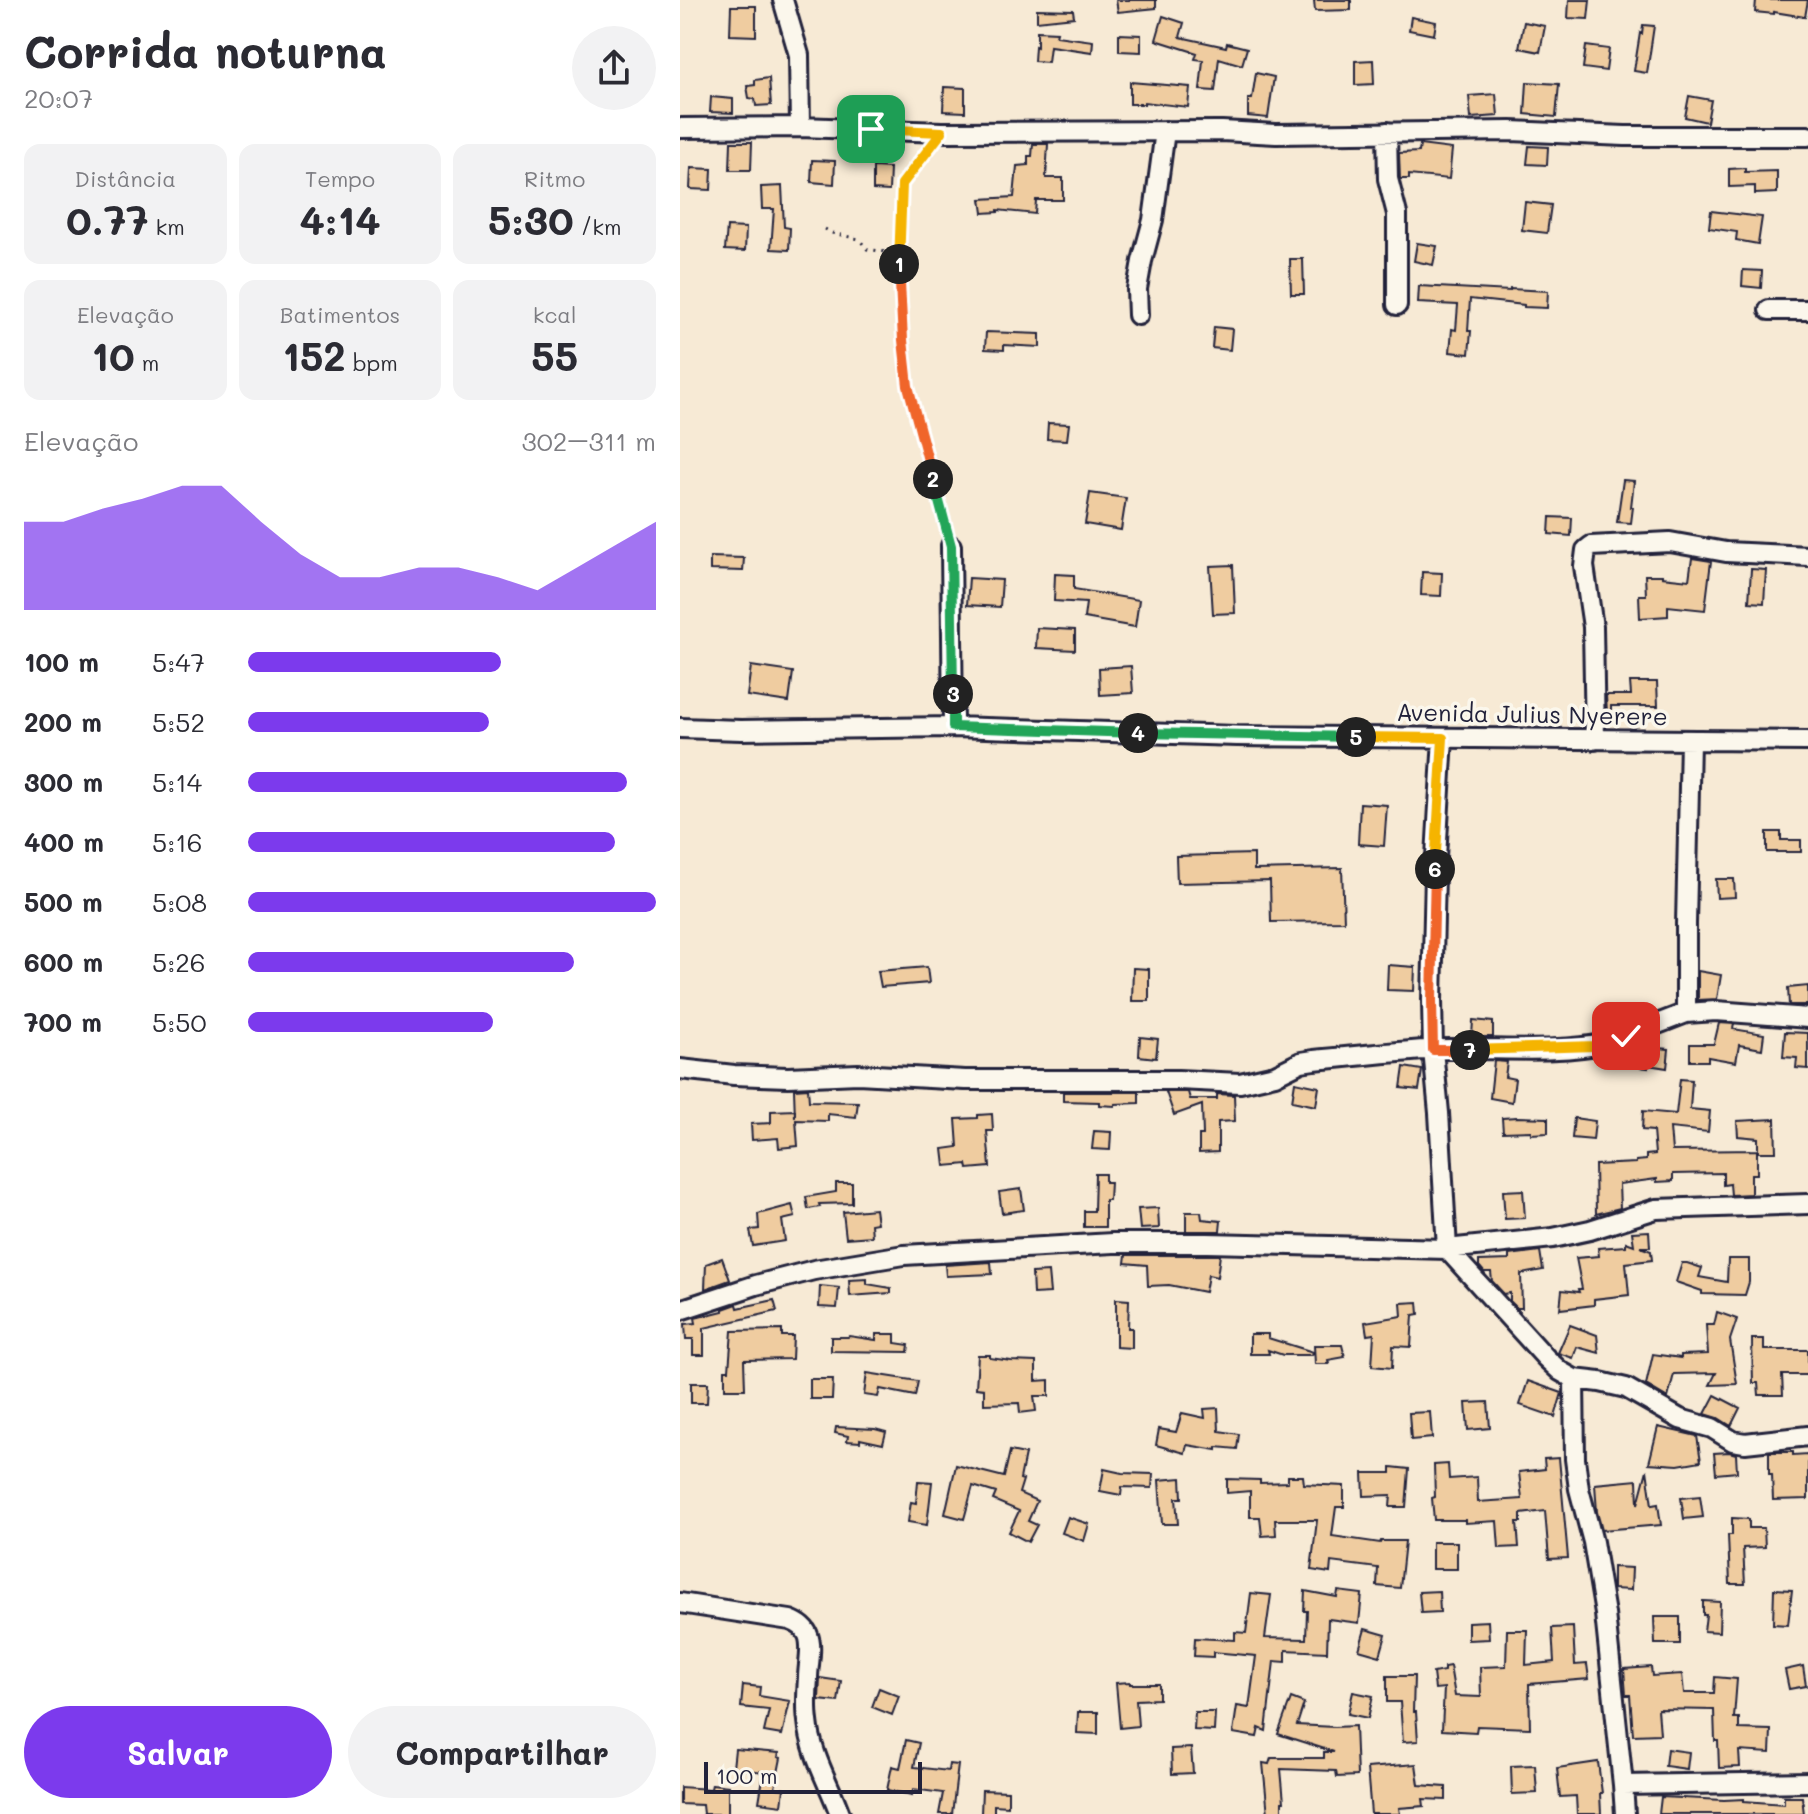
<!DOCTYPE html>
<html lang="pt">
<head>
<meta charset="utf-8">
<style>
  body { margin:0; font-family:Mali,sans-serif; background:#f2f2f3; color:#2b2b33; height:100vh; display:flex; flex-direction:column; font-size:30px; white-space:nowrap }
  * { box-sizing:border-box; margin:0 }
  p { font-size:26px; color:#7c7c81 }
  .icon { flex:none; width:44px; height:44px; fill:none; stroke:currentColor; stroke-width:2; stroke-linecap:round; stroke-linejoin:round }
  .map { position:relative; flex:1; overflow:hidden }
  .sheet { display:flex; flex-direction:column; background:#fff; width:680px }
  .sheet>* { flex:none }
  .scale { position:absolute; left:24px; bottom:20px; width:218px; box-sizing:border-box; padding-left:8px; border:4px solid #22223b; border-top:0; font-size:22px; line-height:28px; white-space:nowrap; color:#22223b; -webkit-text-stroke:6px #fbf7ec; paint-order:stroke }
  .pin { position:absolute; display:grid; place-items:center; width:68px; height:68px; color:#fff; margin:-34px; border-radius:16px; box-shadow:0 4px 12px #0006 }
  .km { position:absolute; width:40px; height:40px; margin:-20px; border-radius:50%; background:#222; color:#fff; font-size:22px; line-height:40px; text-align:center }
  .round { display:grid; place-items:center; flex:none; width:84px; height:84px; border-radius:42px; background:#f2f2f3 }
  .head { display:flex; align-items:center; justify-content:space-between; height:136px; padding:0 24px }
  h1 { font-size:44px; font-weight:700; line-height:60px }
  .stats { display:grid; grid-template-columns:repeat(3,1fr); gap:12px; height:136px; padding:8px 24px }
  .stats div { display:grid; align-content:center; border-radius:16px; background:#f2f2f3; text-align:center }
  .stats b { font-size:40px; font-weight:700 }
  .stats small { font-size:22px; font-weight:400 }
  .stats p { font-size:22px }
  .chart { height:224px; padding:16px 24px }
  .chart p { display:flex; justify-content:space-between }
  .chart svg { width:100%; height:144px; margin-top:8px; fill:#7c3aed; opacity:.7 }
  .cta { display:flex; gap:16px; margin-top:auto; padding:16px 24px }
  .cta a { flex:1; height:92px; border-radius:48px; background:#7c3aed; color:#fff; font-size:32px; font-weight:700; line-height:92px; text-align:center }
  .cta a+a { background:#f2f2f3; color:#2b2b33 }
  ul { padding:0 24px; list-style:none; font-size:26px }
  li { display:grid; grid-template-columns:128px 96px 1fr; align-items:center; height:60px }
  li i { height:20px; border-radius:10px; background:#7c3aed }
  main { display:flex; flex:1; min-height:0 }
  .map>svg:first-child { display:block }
</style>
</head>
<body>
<main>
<section class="sheet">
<div class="head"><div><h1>Corrida noturna</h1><p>20:07</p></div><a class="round"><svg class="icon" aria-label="share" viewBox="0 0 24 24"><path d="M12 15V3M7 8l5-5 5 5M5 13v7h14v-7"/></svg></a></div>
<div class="stats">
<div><p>Distância</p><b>0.77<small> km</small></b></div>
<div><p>Tempo</p><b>4:14</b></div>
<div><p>Ritmo</p><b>5:30<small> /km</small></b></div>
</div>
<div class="stats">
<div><p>Elevação</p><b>10<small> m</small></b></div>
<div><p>Batimentos</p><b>152<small> bpm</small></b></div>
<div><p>kcal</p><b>55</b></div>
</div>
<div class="chart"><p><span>Elevação</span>302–311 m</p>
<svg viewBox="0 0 160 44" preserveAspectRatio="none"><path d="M0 44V17L10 17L20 13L30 10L40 6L50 6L60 17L70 27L80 34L90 34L100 31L110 31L120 34L130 38L140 31L150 24L160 17V44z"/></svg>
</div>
<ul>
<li><b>100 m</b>5:47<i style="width:62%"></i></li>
<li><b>200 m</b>5:52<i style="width:59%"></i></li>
<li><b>300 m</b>5:14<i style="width:93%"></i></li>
<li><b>400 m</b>5:16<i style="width:90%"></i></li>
<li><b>500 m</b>5:08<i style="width:100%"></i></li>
<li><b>600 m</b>5:26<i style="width:80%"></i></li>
<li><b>700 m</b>5:50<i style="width:60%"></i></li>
</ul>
<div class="cta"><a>Salvar</a><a>Compartilhar</a></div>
</section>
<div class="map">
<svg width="1128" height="1814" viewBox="0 0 1128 1814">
  <rect width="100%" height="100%" fill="#f7ead5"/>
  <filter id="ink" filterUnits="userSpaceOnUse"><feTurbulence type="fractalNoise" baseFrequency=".0125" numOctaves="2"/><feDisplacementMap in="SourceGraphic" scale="16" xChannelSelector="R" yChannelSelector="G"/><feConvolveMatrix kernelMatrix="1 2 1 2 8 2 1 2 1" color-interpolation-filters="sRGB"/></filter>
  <g filter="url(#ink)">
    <path fill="#efcca0" stroke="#22223b" stroke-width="2" d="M436,0h40v8l-38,4z
      M634,0h37v10l-36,1z
      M889,0h21l-2,19 -20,-1z
      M1076,0h52l-3,17 -31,-5v2l-19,-2z
      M51,6h25v30l-26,-1z
      M357,9l36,1 1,7 -37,4z
      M483,16l21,7 -4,14 46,10 1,-4 20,5 -5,17 -23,-7 -4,33 -15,-1 3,-30 -8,-1 2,-6 -41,-13z
      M731,17l25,5 -2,13 -25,-5z
      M844,22l21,4 -5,26 -21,-4z
      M963,25l11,1 -7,47 -13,-2 6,-38 2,1z
      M357,31l20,1 -1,4 37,5 -1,11 -42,-6 -2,16 -14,-1 1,-15 2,1z
      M439,34l22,1v17l-22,-1z
      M906,46l23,3 -3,22 -23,-3z
      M693,60l1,24 -19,1v-24z
      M576,73l18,4 -6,41 -20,-2v-17h4z
      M89,78l2,27 -15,1 -1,-7 -6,-1 -2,-12 8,-1v-5z
      M450,82l60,5 -2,20 -44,-5v2h-14z
      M847,82l32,2 -3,33 -31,-3z
      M264,87l21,1v24l-22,-1z
      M816,94l2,22 -27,2 -2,-22z
      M1009,96l22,4 -4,22 -22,-5z
      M31,97l22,2v14l-23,-1z
      M51,142h21l-1,28h-21z
      M353,144h15l-2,34h17v22h-27l-1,14 -37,-4v2l-15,1 -2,-14 33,-2 3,-31 11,-1v-9h4z
      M740,145l32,4 -3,30 -40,-4v4h-9l-1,-26 20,-1z
      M849,146l19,1 -1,18 -20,-1z
      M132,160l23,1 -1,23 -23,-2z
      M193,167l17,1 -1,23 -16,-1z
      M11,168l21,1 -1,21 -21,-1z
      M1065,168v4l32,-1v22l-22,1v-8l-26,1v-18z
      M102,186l2,41 6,1 -1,22 -18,-1 3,-40h-12l-1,-22z
      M845,202l26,3 -4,28 -25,-3z
      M1031,211l51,6 -4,27 -22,-4 1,-8 -28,-4z
      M47,227l19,1 -1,23 -20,-1z
      M737,243l20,3 -4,19 -19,-4z
      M610,259h13l1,35h-13z
      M1063,270l19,1 -1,17 -19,-2z
      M739,286l91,5v-2l38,2 -1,17 -23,-1v-2l-54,-6 -2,32h3l-2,23 -19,-2 2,-23 4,1 2,-25 -40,-2z
      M534,327l18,2 -2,21 -18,-2z
      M306,332l54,2v13l-36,-2v5l-19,-1z
      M368,423l21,1 -2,16 -20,-1z
      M943,480l11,1 -3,26h2l-2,16 -14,-1z
      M410,493l36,5 -5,32 -36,-6z
      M870,517l22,1 -1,18 -22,-2z
      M30,557l34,1 -1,13 -33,-1z
      M1012,558l19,3 -6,49 -37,-4v10l-28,2 -1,-23h7l-1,-20h17v2l27,3z
      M553,565l2,48 -22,1 -3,-48z
      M1071,569l15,1 -2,33 -15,-1z
      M742,572l20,1 -1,23 -20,-1z
      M375,574l19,1v14l65,11 -4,27 -51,-9 2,-15 -32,-2z
      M289,578l33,2 -2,27 -33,-2z
      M357,628l38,2v20l-39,-2z
      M71,666l42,6 -4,30 -42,-6z
      M451,666l2,27 -33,2 -1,-27z
      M950,682h27l1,24h-47v7h-4l-1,-18h25z
      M680,803l27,2 -3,41 -26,-2z
      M1087,832h14v8h20v12h-34z
      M574,854v16l88,-2 2,53 -73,1 -1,-41 -93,2 -1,-27z
      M1036,879h18l1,18 -18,1z
      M708,965l27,2 -1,24 -27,-1z
      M247,967l2,16 -48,4 -3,-16z
      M453,968l16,1v32h-17z
      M1018,971l23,4 -4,24 -19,1z
      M1128,986v19h-19l-1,-17z
      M793,1020l20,2v15h-21z
      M1039,1023l15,1 -1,5 31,5 -2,15 -23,-4 -3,17 -28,-5v4h-18v-17h24z
      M1105,1032l23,1v36l-12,-1 1,-10 -14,-1z
      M460,1037l18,2 -2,19 -17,-2z
      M953,1046l36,3 -2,19 -19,-3v3l-16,-2z
      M814,1061l13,1 -2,15 10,2 -3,23 -22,-4z
      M724,1067l18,3 -3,20 -18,-2z
      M1000,1079l12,1 -2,29 20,2 -2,21 -38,-4 2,23 85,-1v24h-6v20l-20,1 -1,-11 -7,1v-12l-50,1v7l-16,1v-3l-38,5 1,24 -24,6 -1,-49 41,-2v-2l10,-1v-5l9,-1 -2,-23 -11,-1 1,-19 33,3z
      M615,1082l24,5 -3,19 -24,-5z
      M128,1088l1,13 49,1 -2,15 -28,-3v7l-32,-1 2,26 -19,2 -1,-10 -26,2 -1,-16 20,-1v-12l24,-1v8l-1,-29z
      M383,1092h76v11l-24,1v2l-16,-1v-3l-36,-1z
      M486,1092h22l2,7h27v-5l17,1 1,26 -17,1v30l-19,1v-18h4l-1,-30 -28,10z
      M312,1114l1,17h-6l3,36 -22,2 -1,-5 -22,2 -2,-17 15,-2 -2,-28 22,-1v-3z
      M837,1117l31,1v15l-17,1v-3l-28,1 -1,-14z
      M894,1118l21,3 -2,19 -21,-2z
      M1095,1119l1,33h-18v-14l-20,-2 -1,-15z
      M414,1131l17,1 -1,18 -18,-1z
      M415,1174h10v8h5l-1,18h-4v27h-21v-16h10z
      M156,1183h16v20l-33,1 1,3 -12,2 -2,-12 30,-5z
      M341,1189l3,21 -22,3 -3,-21z
      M843,1190l2,28 -20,1 -2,-28z
      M112,1205l3,12 -13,3 3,21 -32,5 -3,-16 9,-1 -1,-15z
      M478,1208l1,20 -19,1 -2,-20z
      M195,1209l2,14 -6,1 1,12 -26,2 -3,-26z
      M506,1212h15l1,7 19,2 -1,10h-34z
      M969,1231l1,16h-10l11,4 1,9 -26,3 3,32 -35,4v6l-34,4 2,-19 17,2 -1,-3h4l-6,-31 23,-2 -1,-8 28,-2v-4l8,3 -2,-13z
      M860,1251l3,19 -22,4 1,34h-5l-7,-7v-8l-6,1 -12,-13 -1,-9h-7l-5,-6v-5l30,-1v-5z
      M446,1255h94l-3,22 -9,-2 -3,17 -36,-7 -21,1 -1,-21 -22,-2z
      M42,1258l8,22 -25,9 1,-25z
      M1048,1259h21v23l-4,13 -43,-1v-3l-26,-9 6,-19h5l15,5 -3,9 28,5z
      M311,1262l1,12 -46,2 -1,-11z
      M368,1272l2,21 -17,1 -1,-21z
      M187,1279v5l24,4v5l-41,3 -1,-16z
      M140,1286l19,2 -2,20 -18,-1z
      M436,1299l13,1 -1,28h4v20l-16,-1z
      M94,1300l3,11 -73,17v27h-11v-16h-7l-1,-15 11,-1 -1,-5 28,-7v-2l14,-5 1,4z
      M738,1302l1,12 -6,1 -2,32 -18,-1 -1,22 -20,-2 2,-32 -7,1 -2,-13 37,-6 -1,-13z
      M1037,1312l20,7 -7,21 7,44 -27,1 6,-12 -42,1 -6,24 -22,-13 7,-31 28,4v-3l27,-1 -2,-29h8z
      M890,1325l27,10 2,18 -22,-6 -4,11 -15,-5z
      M102,1330v6h11l-1,23 -48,1 1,29h-20v-19h4l3,-39z
      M196,1334h19v9l14,2 -1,7 -77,-1v-14h17l1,-1 27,4z
      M570,1334h18v4l45,14 -1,3h-29l-15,-5 1,4h-19z
      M1072,1339h12v11h44v25h-26l1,20h-24l-1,-12h-5z
      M634,1345h28l3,12 -17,3 1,4h-14z
      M298,1355h12v3l21,3 25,1v19l13,-1v16h-15l2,15 -16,2 -1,-10 -35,1v-15l-8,-1z
      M187,1373l51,8 -3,15 -35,-7 -2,8 -14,-2z
      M130,1379h23l-1,20h-22z
      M848,1381l34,12 -7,24 -35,-12z
      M11,1383h17l-1,20h-16z
      M1035,1395l25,13 -9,18 -13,-8 -13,-4z
      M808,1402l2,26 -22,2 -2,-27z
      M538,1408l1,23 20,3 -2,15 -20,-2v3l-30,-5 -2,8 -29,-8 3,-16 17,3 6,-19 23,5 -1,-9z
      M750,1412l2,26 -21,2 -2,-27z
      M156,1427l39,2 11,3 -3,12 -23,-5v3l-13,-1 1,-5 -13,-3z
      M978,1427l39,9 4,25 -23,4 -29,-2z
      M330,1451l15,3 -5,25 3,1 -4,13 18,8 -9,20 9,4 -9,17 -19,-10 10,-21 -26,-11 3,-7 -23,-7 -9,33 -19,-5 11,-49 48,12z
      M1049,1452l7,2 1,18 -21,2 -2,-21z
      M1089,1452h24v3l15,-1v45l-35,1 -1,-26h-3z
      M879,1458l9,100 -19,1 -4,-48 -24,3v8h-4l2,25 -20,1 -2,-27 -32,2v-3h-31l-2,-22 3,-1 -1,-32 14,-1 1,15 28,-2 1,25 44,-3 -3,-27 26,-3 -1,-10z
      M711,1467l18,2 -3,38h-16l1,-12 -27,1 -1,-23h28z
      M424,1469l18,4 31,1 -1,14 -30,-1 -1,8 -21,-4z
      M967,1470l5,35 6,-1 3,21 -59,5 -5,-18 -2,-28 42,-4 1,24z
      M608,1476h15l1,8 40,2v21h-8l-4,29 48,7 1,-2h24l-5,47 -23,-2 1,-18 -47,-6 -1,11 -19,-3 6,-50h-42l1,15 -14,1 -2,-19h-10v-26l-23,2v-14l33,1v3l28,-1z
      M501,1478l1,20h-6l2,26h-16l-3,-44z
      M238,1481l14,1 -5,43 -19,-3 3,-20 5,1z
      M1020,1496l3,21 -19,2 -3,-21z
      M388,1517l21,7 -5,17 -22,-8z
      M1052,1518l17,1v9h15l1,19 -22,1 2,36h-15l-2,-49h4z
      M752,1542h25v27h-25z
      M933,1567l19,1 -1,22 -18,-1z
      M1094,1589l18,1 -4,35 -15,-1z
      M625,1591l32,6 1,-6 24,3 -3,29 -31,-4 -1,33 -41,-2v12l-12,-1 -8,70 -7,-3 -2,9 -24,-4 4,-27 12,2 7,-52 -43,-4v5l-19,-1 1,-18 40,2v-8l11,1 5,-40 20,2 -6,43 41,1 1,-28h-3z
      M759,1591l1,21 -19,1 -2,-21z
      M1023,1601l17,1 -1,30 -15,-1 2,-16h-3z
      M974,1617h26v27h-25z
      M808,1621l1,18 -21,1v-18z
      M893,1627l2,38 12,-1 2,15 -60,5 1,44 -53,-2 -1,6 -34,-2 2,-42 -9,1 -2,-16 11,-2v-4l6,-1 5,30 26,1 -1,-30 26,-1 1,-36h20l-1,35 28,-3 -2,-34z
      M685,1629l21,6 -6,21 -21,-6z
      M1123,1666l3,20 -17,3 -4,-19z
      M971,1667l1,9 30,-2 2,19h30l1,-16 22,2 -3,39h5v11l32,1 -1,23 -31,-2 1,16 -21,1 -1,-27h-3l-1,-31 -56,-1 2,25 -27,1 -3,-40h-4l-2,-26z
      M707,1676h27l-1,36h3l2,29 -15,1 -3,-40h-13z
      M140,1678l21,3 -3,21 -19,-2z
      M450,1682v2h29v15l-23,1 2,26 -18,2 -4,-45z
      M63,1685l17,2 -1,9 31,5 -8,34 -18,-3 5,-22 -28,-3z
      M199,1688l20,8 -7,19 -20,-8z
      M673,1692l20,4 -5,22 -20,-4z
      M611,1698l13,5 -7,22 38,2 20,-1 2,50 -20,1 -1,-6 -55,-2 3,33h-2v12h-14l-5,-51 6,1 2,-6h53v-6h10l-56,-18z
      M398,1712h20v22l-21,-1z
      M515,1712h20l-1,19 -20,-1z
      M226,1740l13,3 -5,24 34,4 1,-7 9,1 -6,49h-13l4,-21 -30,-4 -1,6 -25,-5 5,-24 8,2z
      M511,1748l2,25 -21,1 -1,-25z
      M55,1749l44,4 -1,4 3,1 -6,30 9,1 -2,16 -23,-3 5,-30 -31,-4z
      M987,1749l22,3 -2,17 -22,-3z
      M918,1762l4,31h-2l1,21h-24l-1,-18 -16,1 -3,-29z
      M736,1764l3,21 27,2v13l-23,-1 1,7 -25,2 1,6h-29l-4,-46z
      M855,1765l2,28 -25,1 -1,-28z
      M32,1784l16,2v28h-25l-1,-9 -22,-1v-17l31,2z
      M302,1790l26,1v15l-14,-1v9h-13z
      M981,1797l63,3 20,-1v2l40,3v-7h18l2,17h-145z"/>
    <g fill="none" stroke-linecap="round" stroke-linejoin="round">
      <g stroke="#22223b" stroke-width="24">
        <path id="minor" d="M103,0l16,55 1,72
          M0,128l120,-1 142,5 280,-1 54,3 235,-3 114,5h183
          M707,132l1,47 9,35v91
          M1089,310h39
          M458,315l-1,-26 5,-28 11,-41 12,-89
          M271,546l2,181
          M0,728l61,2 212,-3 284,9 571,5
          M763,738l-8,136 -3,126 1,50 6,63 8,136 99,109 14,13 14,8 26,3 26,6 54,31 32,9 21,13 12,2 63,-7
          M915,740l-2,-113 -9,-61 2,-16 5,-4 79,-4 56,10 82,4
          M1010,741l-4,183v89l30,-2 92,7
          M0,1069l54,6 54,2 70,-3 107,6h213l62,3 35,-8 26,-13 13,-2c45,-4 90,-10 135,-11 53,-1 108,5 159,-6l78,-30
          M0,1310l76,-25 58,-15 90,-15 209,-12h94l240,6 106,-11 37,-8 66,-21 152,-5
          M894,1379l1,80 4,30 14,53 12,72 18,171 2,29
          M0,1603l110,17c8,3 15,7 18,15 5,12 0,30 0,43 -1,14 -2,29 0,43 3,34 21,62 32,93
          M943,1785l185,-3"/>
      </g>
      <path stroke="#22223b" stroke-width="3" stroke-dasharray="2 6" stroke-linecap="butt" d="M249,149l-27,35 -4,70 5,86 5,46 39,145
        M145,229l7,4 27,6 8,10 31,5"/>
      <use href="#minor" stroke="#fbf7ec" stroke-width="18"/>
    </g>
  </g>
  <g fill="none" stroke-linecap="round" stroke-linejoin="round" filter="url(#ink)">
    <g stroke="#fff" stroke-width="16">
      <path id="split-1" d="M191,129l71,3 -40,52 -3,80"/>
    </g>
    <g stroke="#fff" stroke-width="16">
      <path id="split-2" d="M219,264l4,76 5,46 25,93"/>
    </g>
    <g stroke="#fff" stroke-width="16">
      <path id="split-3" d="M253,479l18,67 2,148"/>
    </g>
    <g stroke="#fff" stroke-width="16">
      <path id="split-4" d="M273,694v33l185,6"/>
    </g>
    <g stroke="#fff" stroke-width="16">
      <path id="split-5" d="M458,733l218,4"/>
    </g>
    <g stroke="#fff" stroke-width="16">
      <path id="split-6" d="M676,737l87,1 -8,131"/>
    </g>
    <g stroke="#fff" stroke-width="16">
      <path id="split-7" d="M755,869l-3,131 1,50h37"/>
    </g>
    <g stroke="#fff" stroke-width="16">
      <path id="split-8" d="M790,1050l126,-4 30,-10"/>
    </g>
    <use href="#split-1" stroke="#f5b400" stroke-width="10"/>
    <use href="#split-2" stroke="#f0652b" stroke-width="10"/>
    <use href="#split-3" stroke="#22a559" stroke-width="10"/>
    <use href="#split-4" stroke="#22a559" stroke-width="10"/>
    <use href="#split-5" stroke="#22a559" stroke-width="10"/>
    <use href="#split-6" stroke="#f5b400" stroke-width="10"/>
    <use href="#split-7" stroke="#f0652b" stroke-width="10"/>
    <use href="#split-8" stroke="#f5b400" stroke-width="10"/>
  </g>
  <g text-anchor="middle" stroke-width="7" stroke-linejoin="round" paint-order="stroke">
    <g font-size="24" fill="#22223b" stroke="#fbf7ec">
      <text transform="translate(852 715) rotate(1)" y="8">Avenida Julius Nyerere</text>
    </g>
  </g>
</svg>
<div class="scale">100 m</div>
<div class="pin" style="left:191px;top:129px;background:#1e9e55"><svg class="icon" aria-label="arrive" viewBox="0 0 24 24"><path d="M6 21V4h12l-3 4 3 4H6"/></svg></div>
<div class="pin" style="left:946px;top:1036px;background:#d93025"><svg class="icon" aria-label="check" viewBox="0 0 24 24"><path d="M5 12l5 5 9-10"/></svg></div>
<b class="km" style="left:219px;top:264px">1</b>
<b class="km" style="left:253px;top:479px">2</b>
<b class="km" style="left:273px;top:694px">3</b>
<b class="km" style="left:458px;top:733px">4</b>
<b class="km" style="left:676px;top:737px">5</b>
<b class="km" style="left:755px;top:869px">6</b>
<b class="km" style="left:790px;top:1050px">7</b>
</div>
</main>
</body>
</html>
